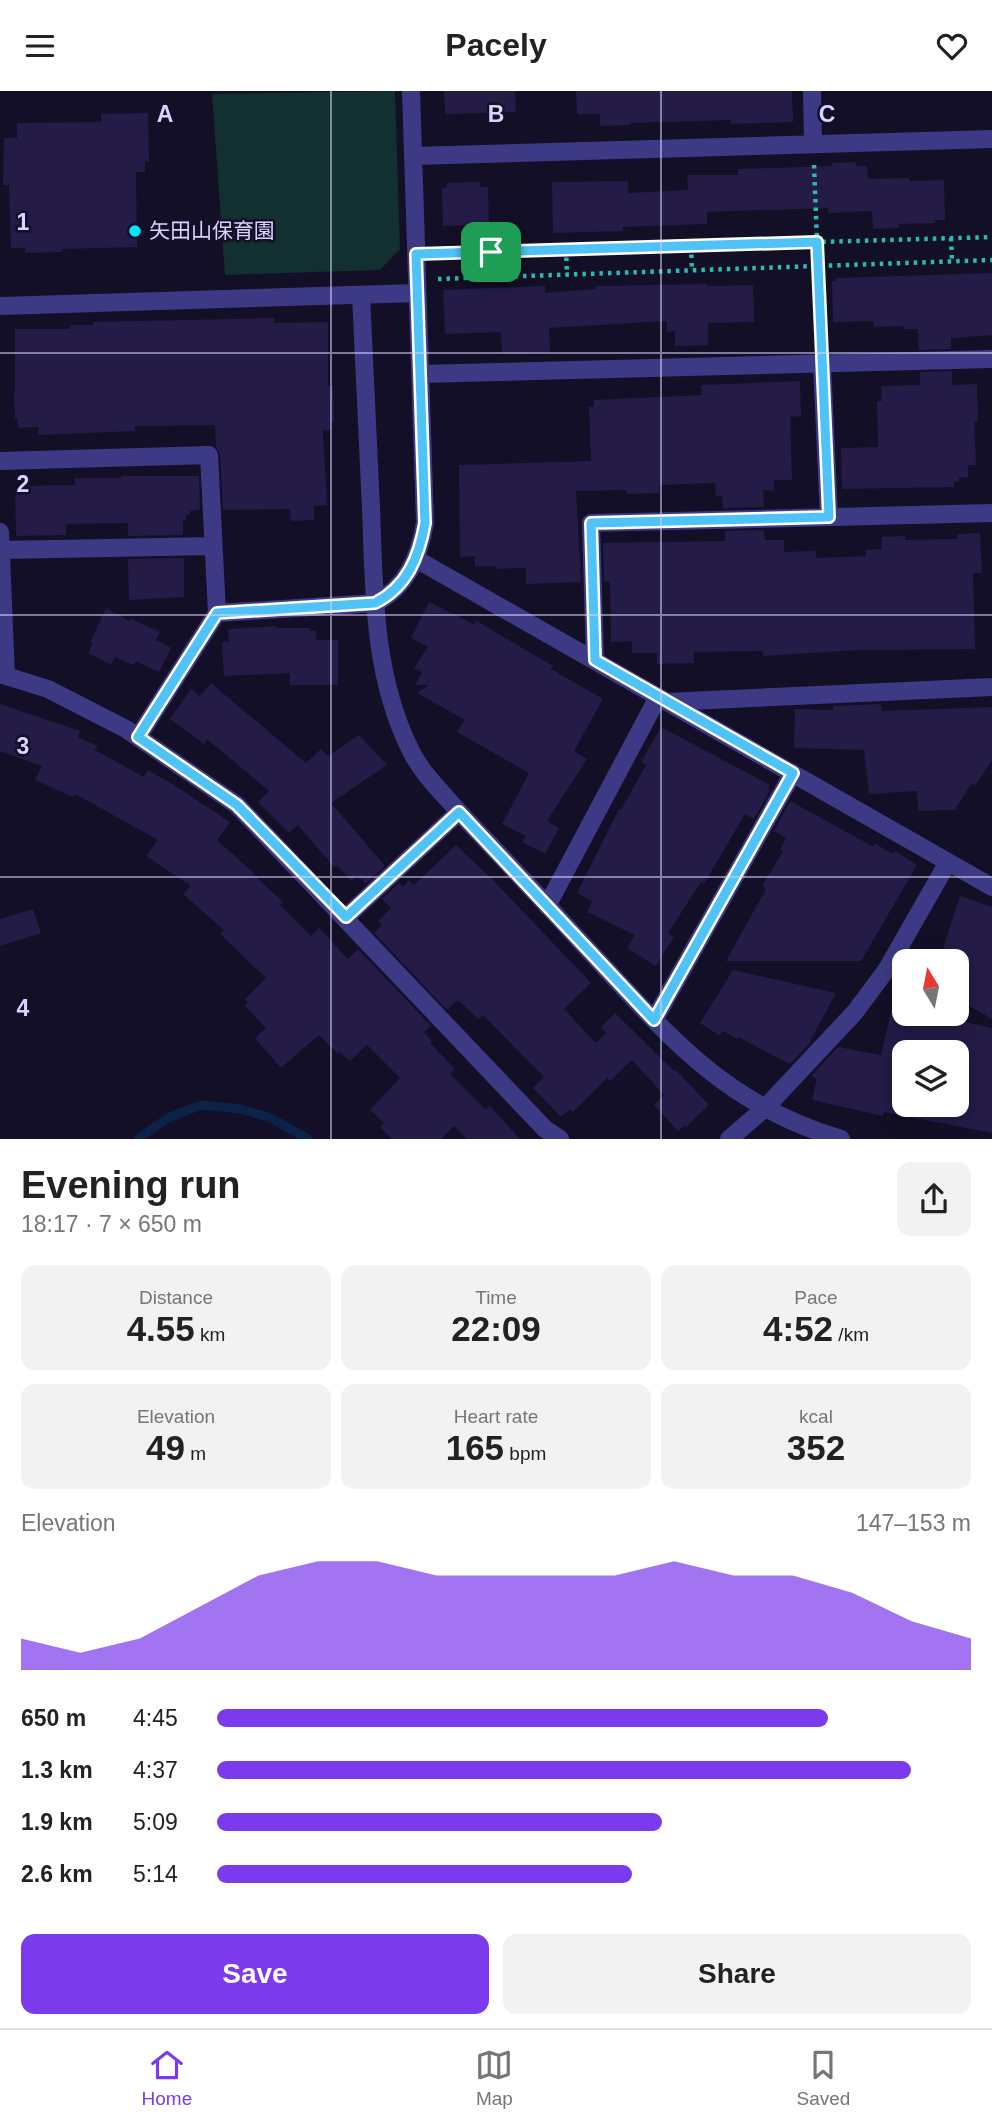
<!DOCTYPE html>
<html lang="en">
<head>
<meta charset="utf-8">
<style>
  body { margin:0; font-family:Arial,"Noto Sans JP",sans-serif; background:#f2f2f2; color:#222; height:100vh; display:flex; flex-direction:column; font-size:26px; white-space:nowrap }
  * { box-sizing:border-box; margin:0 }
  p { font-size:23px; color:#767676 }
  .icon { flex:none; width:38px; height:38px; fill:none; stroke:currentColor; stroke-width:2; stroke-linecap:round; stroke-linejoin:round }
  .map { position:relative; height:1048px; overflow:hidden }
  .side { display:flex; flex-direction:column; background:#fff; flex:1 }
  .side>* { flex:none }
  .needle { width:46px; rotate:350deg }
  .controls { position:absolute; left:892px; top:858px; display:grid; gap:14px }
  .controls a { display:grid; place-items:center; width:77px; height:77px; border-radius:14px; background:#fff; box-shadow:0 4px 18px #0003; font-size:35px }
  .pin { position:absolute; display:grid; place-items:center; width:60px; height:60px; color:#fff; margin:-30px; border-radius:14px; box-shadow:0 4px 10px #0006 }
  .round { display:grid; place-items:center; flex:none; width:74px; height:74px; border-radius:14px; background:#f2f2f2 }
  .headline { display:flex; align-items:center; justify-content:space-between; height:119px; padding:0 21px }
  h1 { font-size:38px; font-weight:700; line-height:52px }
  .stats { display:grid; grid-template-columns:repeat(3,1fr); gap:10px; height:119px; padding:7px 21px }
  .stats div { display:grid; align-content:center; border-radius:14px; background:#f2f2f2; text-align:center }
  .stats b { font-size:35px; font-weight:700 }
  .stats small { font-size:19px; font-weight:400 }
  .stats p { font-size:19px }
  .chart { height:196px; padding:14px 21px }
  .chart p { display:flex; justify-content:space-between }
  .chart svg { width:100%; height:126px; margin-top:7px; fill:#7c3aed; opacity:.7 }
  .cta { display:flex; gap:14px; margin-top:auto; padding:14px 21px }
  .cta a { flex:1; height:80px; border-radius:14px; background:#7c3aed; color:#fff; font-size:28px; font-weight:700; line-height:80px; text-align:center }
  .cta a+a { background:#f2f2f2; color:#222 }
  ul { padding:0 21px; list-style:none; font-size:23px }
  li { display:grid; grid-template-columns:112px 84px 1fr; align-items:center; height:52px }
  li i { height:18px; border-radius:9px; background:#7c3aed }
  header { display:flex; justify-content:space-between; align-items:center; height:91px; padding:0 21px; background:#fff; font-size:32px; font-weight:700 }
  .menu { display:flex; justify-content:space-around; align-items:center; height:98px; border-top:2px solid #e0e0e0; background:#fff; font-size:19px; color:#767676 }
  .menu a { display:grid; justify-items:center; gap:4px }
  .menu .active { color:#7c3aed }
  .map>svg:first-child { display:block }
</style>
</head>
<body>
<header><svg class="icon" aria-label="menu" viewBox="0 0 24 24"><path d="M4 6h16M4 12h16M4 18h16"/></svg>Pacely<svg class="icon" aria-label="heart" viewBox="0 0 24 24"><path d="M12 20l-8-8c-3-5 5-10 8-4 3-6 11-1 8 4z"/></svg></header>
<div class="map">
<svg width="992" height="1048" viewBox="0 0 992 1048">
  <rect width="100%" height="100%" fill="#130f26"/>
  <path fill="#12302f" d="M395,0l5,158 -20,21 -155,5 -13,-181z"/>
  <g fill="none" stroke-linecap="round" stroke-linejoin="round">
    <path stroke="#0c2248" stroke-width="9" d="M138,1048l30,-21 33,-13 39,4 29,8 39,22"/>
  </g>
  <path fill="#241b47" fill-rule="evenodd" d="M444,0h71l1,21 -71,2z
    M576,0h216l1,31 -62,2v-4l-100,3v2l-31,1v-12h-23z
    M148,22l1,49 -4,-1v11h-9l1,75 -75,2v3l-37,1v-5h-14l-2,-63h-6l1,-47h13v-15l84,-1v-8z
    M856,71v4h11l1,13 41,-1 1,3 34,-1 1,40h-10v3l-36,1v4l-26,1 -1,-18 -44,2v-5l-121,4v12l-84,3v4l-70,2 -1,-51 76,-1v12l60,-3 -1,-15h51v-6l94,-3v-3z
    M480,91v5h8l1,37 -46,2 -1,-38h5v-5z
    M992,182v62l-41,3v11l-32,1 -1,-21h-15l1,-3 -30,1 -1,-6 -40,1 -1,-41h4v-3z
    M707,193v2l46,-1 1,37 -46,1v22l-33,1v-15l-8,1v-11l-118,7 1,24 -48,1 -1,-21 -56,2 -2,-44 102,-4v7l51,-4v-3z
    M274,227v5l54,-1v64h5l1,35h-3v9h-8l4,75 -13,1v14l-23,1 -1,-12 -67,1 -3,-56 -4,-7 -1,-22 -80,1v5l-97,4v-8l-20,1v-9h-3l-1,-25h1v-65h55v-4h23v-3z
    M952,280v14l25,-1 1,37h-4l2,44h-8v12l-9,1v3l-5,1v5l-112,2 -1,-41 37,-1 -1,-46h5l-1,-15 39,-1v-13z
    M800,290l1,35 -11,1 2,63h-18v11l-11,-1 1,17 -41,1 -1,-12h-6l-1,-13 -56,2v8l-32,1v-4l-51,1 5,91 -55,2v-16l-31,1 1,-3h-21v-10l-15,1 -1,-92 132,-4 -2,-54h5v-7l108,-5 -1,-10z
    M121,385h78l1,34 -10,1v4l-4,-1v6h-3v15l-55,1v-13l-62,1v11l-50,1 -1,-50 60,-1v-7h46z
    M764,439l1,10h19v12l32,-1v7l50,-2v-6l16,-1v-12l23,-1v4l52,-1v-5l23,-1 2,40h-9l2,76 -115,1 -97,6v-5l-69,1v11l-37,1v-11h-25v-12l-21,1 -1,-61 -6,1 -1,-39 122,-2v-10z
    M184,467v39l-55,3 -1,-41z
    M429,511l46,23v-5l78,46 -2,3 52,30 -29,52 13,8 -40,62 12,7 -14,26 -23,-12 4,-6 -24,-12 27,-51 -72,-41 8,-12 -48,-27 12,-8h-14l7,-13 -8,-4 14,-21 -17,-9z
    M106,517l24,13v-3l30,14 -4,8 15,8 -12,24 -23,-11 -3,4 -18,-8 -4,8 -23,-12 5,-10 -3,-1z
    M276,535v2h34v3h6v9h22v45h-48v-12l-66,3 -2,-34h7l-1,-13z
    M211,592l95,80 15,-14 7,7 31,-21 28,30 -56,38 54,63 -19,17 -9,-7 -6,5 -14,-16 -3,2 -36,-42 -9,8 -31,-31 11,-11 -62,-52 -3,5 -34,-25 21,-30 9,7z
    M0,613l80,27 -2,6 19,9 -2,4 49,27 4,-7 26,15 56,37 -13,18 37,33 -1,1 30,28 -3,3 31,31 8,-8 29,31 10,-10 73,77 -7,6 8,9 -2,2 25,26 -5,5 36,36 4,-4 30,33h-53l-13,-13 -13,13h-49l-12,-12 4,-4 -14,-13 30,-32 -33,-33 -17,16 -10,-9 -2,2 -19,-19 -38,33 -26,-30 11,-10 -21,-22 3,-4 -3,-3 21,-21 -46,-44 4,-4 -41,-36 8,-8 -45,-30 12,-16 -83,-46 -2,3 -38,-17 7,-14 -42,-15z
    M881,613l1,7 110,-4v53l-16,25 -5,-1 -16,26 -37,1 -1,-20 -48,3 -5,-44 -70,-2 1,-39 38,1v-4z
    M661,636l109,58 -2,4 2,1 -16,29 -9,-5 -41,70 -3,-2 -33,51 6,4 -18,29 -29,-18 8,-13 -48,-23 5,-11 -15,-8 42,-84 2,1 25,-45 -5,-3z
    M790,710l84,46v-4l19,11 2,-3 22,14 -56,96h-135l40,-72 -4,-3 21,-35 -3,-2 6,-11 -12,-7z
    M456,754l35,33 100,105 -27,26 32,34 10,-10 -5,-6 14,-14 59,58 1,-2 34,36 -23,22 -1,-2 -7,6 -24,-26 10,-10 -32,-35 -22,21 -3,-3 -34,34 -3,-3 -9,8 -28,-29 11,-11 -61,-62 -5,4 -20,-19 -11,10 -73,-77 8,-8 -4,-4 13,-13 -9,-9 17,-16 4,4 6,-7 5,5z
    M960,805l32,11v112l-35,-20v-38h-18z
    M33,818l8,24 -41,13v-27z
    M733,879l103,23 -26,48h2l-22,23 -52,-27 -1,2 -14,-8 -3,5 -20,-13z
    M895,904l10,1v17h21l66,15v105l-108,-21 -1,4 -71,-16 5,-21 -6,-3 27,-29 43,8zM905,953l36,8h16v52l-52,2z"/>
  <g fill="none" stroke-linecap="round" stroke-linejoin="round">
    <path stroke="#2fb8b0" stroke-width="4.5" stroke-dasharray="3.5 5" stroke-linecap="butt" d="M814,74l7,177
      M951,147l1,23
      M691,155l1,24
      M566,158l1,26
      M440,162l552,-16
      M438,188l554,-19"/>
    <path stroke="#3d3a85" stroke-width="18" d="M812,0l1,53
      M413,65l579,-17
      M361,204c3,71 6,142 10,213 3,81 2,167 39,241 11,24 32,43 49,63 45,47 90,95 134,143 77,83 135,151 248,184
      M0,215l417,-13
      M822,273l7,153
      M420,283l572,-15
      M0,370l209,-6 8,158 -79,124
      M0,441l6,144
      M1,459l212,-4
      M416,468l576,328
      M217,522l158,-10c32,-16 44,-46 50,-80l-14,-432
      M595,570l-4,-138 401,-10
      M0,583l48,15 78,40 111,76 308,324 15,10
      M667,611l325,-15
      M547,815l111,-209
      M346,826l113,-105
      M654,929l139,-247
      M729,1048l36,-31 90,-96 32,-43 61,-107"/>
  </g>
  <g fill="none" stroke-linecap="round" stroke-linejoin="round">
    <g stroke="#fff" stroke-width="14">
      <path id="route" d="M817,151l12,275 -238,6 4,137 198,113 -139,247 -195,-208 -113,105 -109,-112 -99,-68 79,-124 158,-10c32,-16 44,-46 50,-80l-9,-269z"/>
    </g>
    <use href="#route" stroke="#4fc3f7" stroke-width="9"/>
  </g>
  <path fill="none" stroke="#d9d4ff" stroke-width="2" stroke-opacity="0.55" d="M331,0v1048M661,0v1048M0,262h992M0,524h992M0,786h992"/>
  <circle fill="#00e5ff" stroke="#130f26" stroke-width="2.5" cx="135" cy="140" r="7"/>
  <g text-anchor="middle" stroke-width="5" stroke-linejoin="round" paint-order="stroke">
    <g font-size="21" fill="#d9d4ff" stroke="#130f26" text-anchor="start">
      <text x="149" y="147">矢田山保育園</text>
    </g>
  </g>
  <g font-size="23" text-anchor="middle" font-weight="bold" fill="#d9d4ff" stroke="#130f26" stroke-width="5" stroke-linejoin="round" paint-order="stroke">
    <text x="165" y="31">A</text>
    <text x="496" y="31">B</text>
    <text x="827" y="31">C</text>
    <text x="23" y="139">1</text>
    <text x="23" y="401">2</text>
    <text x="23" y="663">3</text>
    <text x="23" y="925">4</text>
  </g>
</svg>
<div class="controls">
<a><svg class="needle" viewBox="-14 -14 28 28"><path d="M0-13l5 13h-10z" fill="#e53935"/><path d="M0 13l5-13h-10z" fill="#767676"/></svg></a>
<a><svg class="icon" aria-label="layers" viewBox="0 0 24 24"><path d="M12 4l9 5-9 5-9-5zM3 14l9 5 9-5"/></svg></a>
</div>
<div class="pin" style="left:491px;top:161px;background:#1e9e55"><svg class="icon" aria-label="arrive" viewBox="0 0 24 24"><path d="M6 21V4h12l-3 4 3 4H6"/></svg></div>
</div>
<section class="side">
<div class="headline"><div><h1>Evening run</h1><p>18:17 · 7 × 650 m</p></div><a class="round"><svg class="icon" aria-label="share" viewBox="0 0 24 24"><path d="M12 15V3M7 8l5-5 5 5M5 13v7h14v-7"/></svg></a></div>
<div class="stats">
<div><p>Distance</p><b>4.55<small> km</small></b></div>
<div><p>Time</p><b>22:09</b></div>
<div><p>Pace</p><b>4:52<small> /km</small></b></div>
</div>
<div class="stats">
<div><p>Elevation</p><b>49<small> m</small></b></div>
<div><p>Heart rate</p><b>165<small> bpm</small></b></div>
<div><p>kcal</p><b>352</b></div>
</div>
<div class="chart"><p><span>Elevation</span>147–153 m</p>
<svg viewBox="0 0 160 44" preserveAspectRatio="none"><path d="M0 44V33L10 38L20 33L30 22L40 11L50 6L60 6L70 11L80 11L90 11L100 11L110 6L120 11L130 11L140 17L150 27L160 33V44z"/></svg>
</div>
<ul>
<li><b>650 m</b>4:45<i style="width:81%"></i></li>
<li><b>1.3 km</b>4:37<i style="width:92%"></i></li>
<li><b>1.9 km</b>5:09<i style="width:59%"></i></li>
<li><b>2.6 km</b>5:14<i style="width:55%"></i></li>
</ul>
<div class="cta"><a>Save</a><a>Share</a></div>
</section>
<nav class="menu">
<a class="active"><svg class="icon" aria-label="home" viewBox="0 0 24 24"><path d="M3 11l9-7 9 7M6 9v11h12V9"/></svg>Home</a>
<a><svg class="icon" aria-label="map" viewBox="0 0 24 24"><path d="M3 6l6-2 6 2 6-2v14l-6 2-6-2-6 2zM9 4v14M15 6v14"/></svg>Map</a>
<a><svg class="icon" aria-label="saved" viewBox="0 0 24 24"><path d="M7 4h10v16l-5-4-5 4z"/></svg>Saved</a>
</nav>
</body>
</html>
